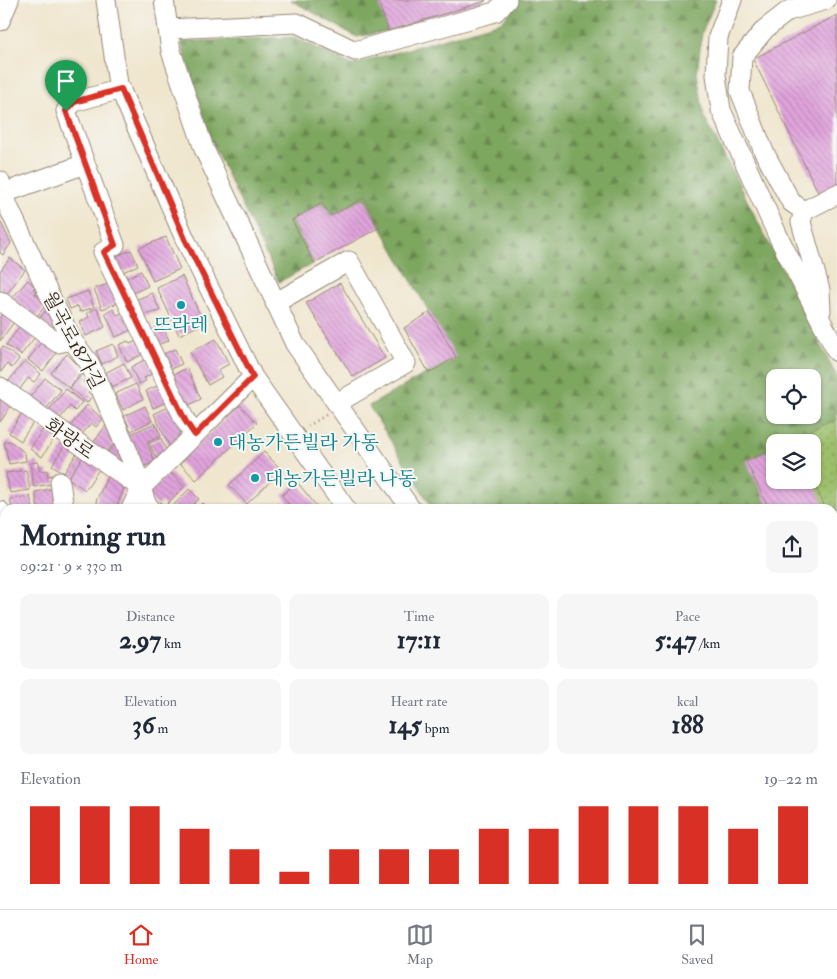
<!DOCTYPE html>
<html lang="en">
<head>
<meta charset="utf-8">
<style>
  body { margin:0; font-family:"IM FELL Double Pica","Noto Serif KR",serif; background:#f6f6f7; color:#1f2937; height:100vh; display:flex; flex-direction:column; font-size:19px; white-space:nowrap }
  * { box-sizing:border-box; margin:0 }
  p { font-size:16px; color:#747a83 }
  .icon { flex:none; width:28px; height:28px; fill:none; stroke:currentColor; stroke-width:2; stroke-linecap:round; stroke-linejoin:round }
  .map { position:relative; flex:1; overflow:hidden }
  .sheet { position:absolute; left:0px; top:504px; width:838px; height:406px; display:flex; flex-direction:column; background:#fff; border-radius:15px 15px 0 0; box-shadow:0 1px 4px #0004 }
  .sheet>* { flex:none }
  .fabs { position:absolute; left:766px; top:369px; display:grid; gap:10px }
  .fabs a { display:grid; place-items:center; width:55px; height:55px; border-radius:10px; background:#fff; box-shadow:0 1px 4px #0004; font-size:25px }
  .pin { position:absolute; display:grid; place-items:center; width:42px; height:42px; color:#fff; margin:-51px -21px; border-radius:50% 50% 50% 0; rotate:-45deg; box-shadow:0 0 5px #0007 }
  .pin .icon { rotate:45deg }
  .round { display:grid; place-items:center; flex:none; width:52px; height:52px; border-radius:10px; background:#f6f6f7 }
  .summary { display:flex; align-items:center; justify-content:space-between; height:85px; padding:0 20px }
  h1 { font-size:28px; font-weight:700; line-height:38px }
  .figures { display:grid; grid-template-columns:repeat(3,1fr); gap:8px; height:85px; padding:5px 20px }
  .figures div { display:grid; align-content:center; border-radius:10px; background:#f6f6f7; text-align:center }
  .figures b { font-size:25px; font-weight:700 }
  .figures small { font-size:14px; font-weight:400 }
  .figures p { font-size:14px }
  .chart { height:140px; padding:10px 20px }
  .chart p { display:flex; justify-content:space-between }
  .chart svg { width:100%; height:90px; margin-top:5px; stroke:#d93025; stroke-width:6 }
  .menu { display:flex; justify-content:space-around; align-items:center; height:70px; border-top:1px solid #e0e1e3; background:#fff; font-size:14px; color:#747a83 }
  .menu a { display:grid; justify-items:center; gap:2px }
  .menu .current { color:#d93025 }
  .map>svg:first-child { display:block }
</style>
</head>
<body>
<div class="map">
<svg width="837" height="909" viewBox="0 0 837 909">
  <defs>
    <pattern id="grass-dots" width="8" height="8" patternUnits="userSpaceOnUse" patternTransform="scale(1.25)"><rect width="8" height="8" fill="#9cc06a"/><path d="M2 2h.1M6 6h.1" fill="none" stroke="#809c57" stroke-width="1.8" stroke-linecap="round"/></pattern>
    <pattern id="forest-firs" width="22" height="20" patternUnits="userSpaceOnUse" patternTransform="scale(1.25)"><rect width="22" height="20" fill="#7da65e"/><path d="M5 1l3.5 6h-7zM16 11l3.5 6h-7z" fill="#68874d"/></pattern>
    <pattern id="building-back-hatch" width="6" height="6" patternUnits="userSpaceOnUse" patternTransform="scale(1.25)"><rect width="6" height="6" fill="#e1a4dd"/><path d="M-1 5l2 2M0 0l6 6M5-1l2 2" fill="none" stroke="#b886b3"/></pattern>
  </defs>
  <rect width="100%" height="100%" fill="#f6f6f2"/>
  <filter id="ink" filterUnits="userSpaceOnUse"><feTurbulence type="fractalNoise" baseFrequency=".02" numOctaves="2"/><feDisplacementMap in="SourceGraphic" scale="10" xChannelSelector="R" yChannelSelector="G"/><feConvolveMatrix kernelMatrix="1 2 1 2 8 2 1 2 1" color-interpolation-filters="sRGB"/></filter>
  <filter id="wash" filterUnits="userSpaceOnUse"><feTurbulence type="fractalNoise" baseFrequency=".0096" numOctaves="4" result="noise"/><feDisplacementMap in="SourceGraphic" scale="20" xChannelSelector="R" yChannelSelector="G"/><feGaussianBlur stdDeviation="1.12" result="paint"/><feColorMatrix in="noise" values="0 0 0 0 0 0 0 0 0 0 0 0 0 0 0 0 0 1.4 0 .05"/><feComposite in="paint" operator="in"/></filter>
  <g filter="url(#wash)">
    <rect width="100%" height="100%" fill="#f0e6ce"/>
    <path fill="url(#grass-dots)" stroke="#6c7544" d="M837,419v173l-4,2 -1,-85h-63l-23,-48 29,-13v32h37v-38h-26z
      M837,845v64h-34l-2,-4h31l1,-58z
      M54,905h67l-3,4h-62z"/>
    <path fill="url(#forest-firs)" stroke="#5c683e" fill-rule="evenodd" d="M291,0h87l10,31 -31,6z
      M517,0h199l-14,33 -5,40 7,43 133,261v42l-51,23h-11v6l-29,13 23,48h-336l-64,-103 86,-49 -91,-159 -33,18 -9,-13 -30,17 22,43 -35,19 -66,-137 -32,-103 113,-5 58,28 149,-43 14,-15zM775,378h37v37h-37z"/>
    <path fill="#9cc06a" stroke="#6c7544" d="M526,905h41l-5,4h-33z"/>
    <g id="blocks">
      <path fill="url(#building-back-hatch)" d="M378,0h107l1,1 -98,30z
        M837,15v172l-17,9 -67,-137z
        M364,198l16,29 -66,36 -22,-43 30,-17 9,13z
        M0,221l11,22 -8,12 -3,-2z
        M166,237l14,32 -27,12 -14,-33z
        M131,250l7,15 -19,9 -7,-16z
        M10,258l15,12 -19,25 -6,-4v-20z
        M141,271l7,15 -19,9 -7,-15z
        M182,276l22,47 -25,12 -22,-47z
        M28,280l7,7 -2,2 3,3 -1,2 12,10 -12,14 -23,-20z
        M113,282l8,20 -19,7 -8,-20z
        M340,283l45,75 -32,19 -47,-74z
        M88,291l6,16 -14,5 -2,-6 -8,3 -4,-10z
        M152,293l8,18 -20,5 -7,-15z
        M48,308l13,21 -4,5 -18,-15z
        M97,308l8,19 -19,9 -6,-14 9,-5 -2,-4z
        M113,309l4,6 8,-3 8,17 -17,8 -11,-24z
        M430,312l26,45 -27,16 -25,-45z
        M3,313l11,9 -14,19v-24z
        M162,325l7,15 -13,6 -7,-14z
        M20,326l15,11 -14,18 -15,-10z
        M216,339l13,25 -11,6 4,7 -14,8 -18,-33z
        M139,340l6,13 -18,9 -8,-17 9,-4 2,3z
        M42,341l15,11 -14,19 -15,-11z
        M113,344l5,12 -16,8 -6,-13z
        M3,347l16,12 -7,9 -5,-4 -7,9v-23z
        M175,349l7,15 -14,6 -7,-15z
        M67,354l16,16 -14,18 -18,-15z
        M148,358l7,14 -11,6 2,3 -7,3 -8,-17z
        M25,361l16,13 -7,8 -6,-4 -10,14 -11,-9z
        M124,363l7,15 -19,9 -7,-14z
        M187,368l14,31 -12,6 -13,-25 -3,2 -3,-6z
        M84,372l4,4 -5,6 8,7 -3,3 4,4 -5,7 -17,-15z
        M45,378l16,12 -15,19 -16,-12z
        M136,384l7,15 -20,11 -8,-16z
        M161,384l8,17 -16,7 -7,-17z
        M66,389l16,13 -7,9 -5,-5 -11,14 -11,-9z
        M0,396l12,9 -12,17z
        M87,405l16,14 -7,8 -5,-4 -11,14 -11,-9z
        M172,405l10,21 -6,16 -6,6 -16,-34z
        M240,405l17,18 -61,57 -17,-18z
        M145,406l7,15 -21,10 -7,-15z
        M22,413l12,8 -13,20 -12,-8z
        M155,423l6,13 -14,6 8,20 -13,5 -14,-32z
        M106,425l9,17 -11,12 -12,-9z
        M43,429l12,8 -13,20 -12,-8z
        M161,438l6,15 -11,5 -7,-15z
        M10,441l15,12 1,8 -17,3 -5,-22z
        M116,443l9,18 -4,5 -16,-11z
        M65,445l12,8 -13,20 -12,-8z
        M775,448v32h37l14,29h-57l-23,-48z
        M264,452l18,18 -35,34 -18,-19z
        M85,454l15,14 -15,22 -17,-12z
        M38,462l1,9 8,-1 1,6 7,-1 1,8 -22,4 -4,-24z
        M26,470l4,20 -20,3 -4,-20z
        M170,472l14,15 -19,19 -4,-4 -3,4 -11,-11z
        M109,473l17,9 -10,27h-15l-5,-8z
        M297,482l22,27h-26l-11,-14z
        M56,488l3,19 -21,2 -3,-17z
        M189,489l10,10 -10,10h-19z
        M30,496l3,13h-21l-2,-10z
        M203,503l6,6h-12z
        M278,503l5,6h-11z
        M832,522l5,9v238l-5,3z
        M1,561l3,18 -4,1v-18z
        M0,638l5,14v15l-5,1z
        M5,692v25l-5,1v-24z
        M362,905h24l-4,4h-16z
        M454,905h26l4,4h-34z"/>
    </g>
  </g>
  <g filter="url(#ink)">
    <use href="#blocks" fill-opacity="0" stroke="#968876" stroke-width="1"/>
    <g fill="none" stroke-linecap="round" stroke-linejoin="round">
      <g stroke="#968876" stroke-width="21">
        <path id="minor" d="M106,0l12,84 67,155 68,138 93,132
          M164,0l7,51 33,98 91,195 116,165
          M732,0l-14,37 -2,38 5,35 57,126 59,116
          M0,21l9,-21
          M168,29l129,-6 58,28 140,-39 12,-12
          M121,89l-47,13 -8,9 49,134 -12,7 83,170 9,13
          M0,181l8,25 38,82 26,52 18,24 42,97 14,42 5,6
          M4,193l81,-29
          M804,211l-13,-9 -27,-50 -24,-61 2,-34 23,-28 23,-18 38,-11
          M0,301l58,42 14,-3
          M275,303l74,-42 57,102 -69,40
          M821,311l-1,-21 -19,-68 3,-11 33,-17
          M0,387l141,101
          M60,482l4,27
          M131,509l10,-21 112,-111
          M0,511l5,31
          M0,597l5,-1
          M0,685l5,-1
          M0,817l5,13
          M832,817l5,-2
          M832,836l5,-2
          M32,905l1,4
          M182,905l9,4
          M619,905l3,4
          M662,905l3,4
          M752,905l2,4
          M299,909l1,-4
          M429,909l1,-4"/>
      </g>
      <path stroke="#968876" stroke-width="3" stroke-dasharray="1 4" stroke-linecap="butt" d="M308,426l18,-11
        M345,905l4,4
        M511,905l4,4
        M542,905l3,3 3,-3
        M553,905l4,4
        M562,909l5,-4
        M594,909l5,-4"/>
      <use href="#minor" stroke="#fff" stroke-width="19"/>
    </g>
  </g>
  <g fill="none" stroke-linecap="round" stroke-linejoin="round" filter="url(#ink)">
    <g stroke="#fff" stroke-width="10">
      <path id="route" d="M121,89l64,150 68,138 -58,58 -9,-13 -82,-170 11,-7 -49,-134 8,-9z"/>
    </g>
    <use href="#route" stroke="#d93025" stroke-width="6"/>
  </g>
  <g fill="#0f9aa8" stroke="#f6f6f2" stroke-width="2">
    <circle cx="181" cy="305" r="5"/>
    <circle cx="218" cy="442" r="5"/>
    <circle cx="255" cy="478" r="5"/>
  </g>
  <g text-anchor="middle" stroke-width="4" stroke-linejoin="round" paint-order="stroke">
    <g font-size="19" fill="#0d838f" stroke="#f6f6f2" text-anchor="start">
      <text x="181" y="331" text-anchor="middle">뜨라레</text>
      <text x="228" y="449">대농가든빌라 가동</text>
      <text x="265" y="485">대농가든빌라 나동</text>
    </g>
    <g font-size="19" fill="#3b2a1e" stroke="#f6f6f2">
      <text transform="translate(74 340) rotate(62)" y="7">월곡로18가길</text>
      <text transform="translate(70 438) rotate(36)" y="7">화랑로</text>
    </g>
  </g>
</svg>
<div class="fabs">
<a><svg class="icon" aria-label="locate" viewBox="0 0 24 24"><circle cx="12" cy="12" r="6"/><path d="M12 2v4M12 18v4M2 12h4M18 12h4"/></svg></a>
<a><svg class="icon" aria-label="layers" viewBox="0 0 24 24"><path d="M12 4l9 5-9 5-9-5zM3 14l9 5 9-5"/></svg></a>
</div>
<div class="pin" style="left:66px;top:111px;background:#1e9e55"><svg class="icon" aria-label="arrive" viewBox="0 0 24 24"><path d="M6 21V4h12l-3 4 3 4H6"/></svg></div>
<section class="sheet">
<div class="summary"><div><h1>Morning run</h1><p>09:21 · 9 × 330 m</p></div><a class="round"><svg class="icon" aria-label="share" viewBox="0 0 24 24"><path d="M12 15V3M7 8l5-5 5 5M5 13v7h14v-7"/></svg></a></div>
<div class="figures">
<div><p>Distance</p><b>2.97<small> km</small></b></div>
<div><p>Time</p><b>17:11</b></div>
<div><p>Pace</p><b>5:47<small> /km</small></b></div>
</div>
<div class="figures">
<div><p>Elevation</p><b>36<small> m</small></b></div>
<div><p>Heart rate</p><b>145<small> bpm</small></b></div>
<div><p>kcal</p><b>188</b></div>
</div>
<div class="chart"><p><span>Elevation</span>19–22 m</p>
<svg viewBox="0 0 160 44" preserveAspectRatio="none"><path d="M5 44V6M15 44V6M25 44V6M35 44V17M45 44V27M55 44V38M65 44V27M75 44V27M85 44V27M95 44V17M105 44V17M115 44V6M125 44V6M135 44V6M145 44V17M155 44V6"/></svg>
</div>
</section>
</div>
<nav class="menu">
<a class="current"><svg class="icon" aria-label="home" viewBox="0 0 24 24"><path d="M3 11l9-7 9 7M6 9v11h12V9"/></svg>Home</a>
<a><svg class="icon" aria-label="map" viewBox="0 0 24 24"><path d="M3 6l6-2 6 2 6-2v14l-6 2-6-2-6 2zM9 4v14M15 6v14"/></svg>Map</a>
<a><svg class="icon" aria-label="saved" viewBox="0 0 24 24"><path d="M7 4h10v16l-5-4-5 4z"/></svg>Saved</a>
</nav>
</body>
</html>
